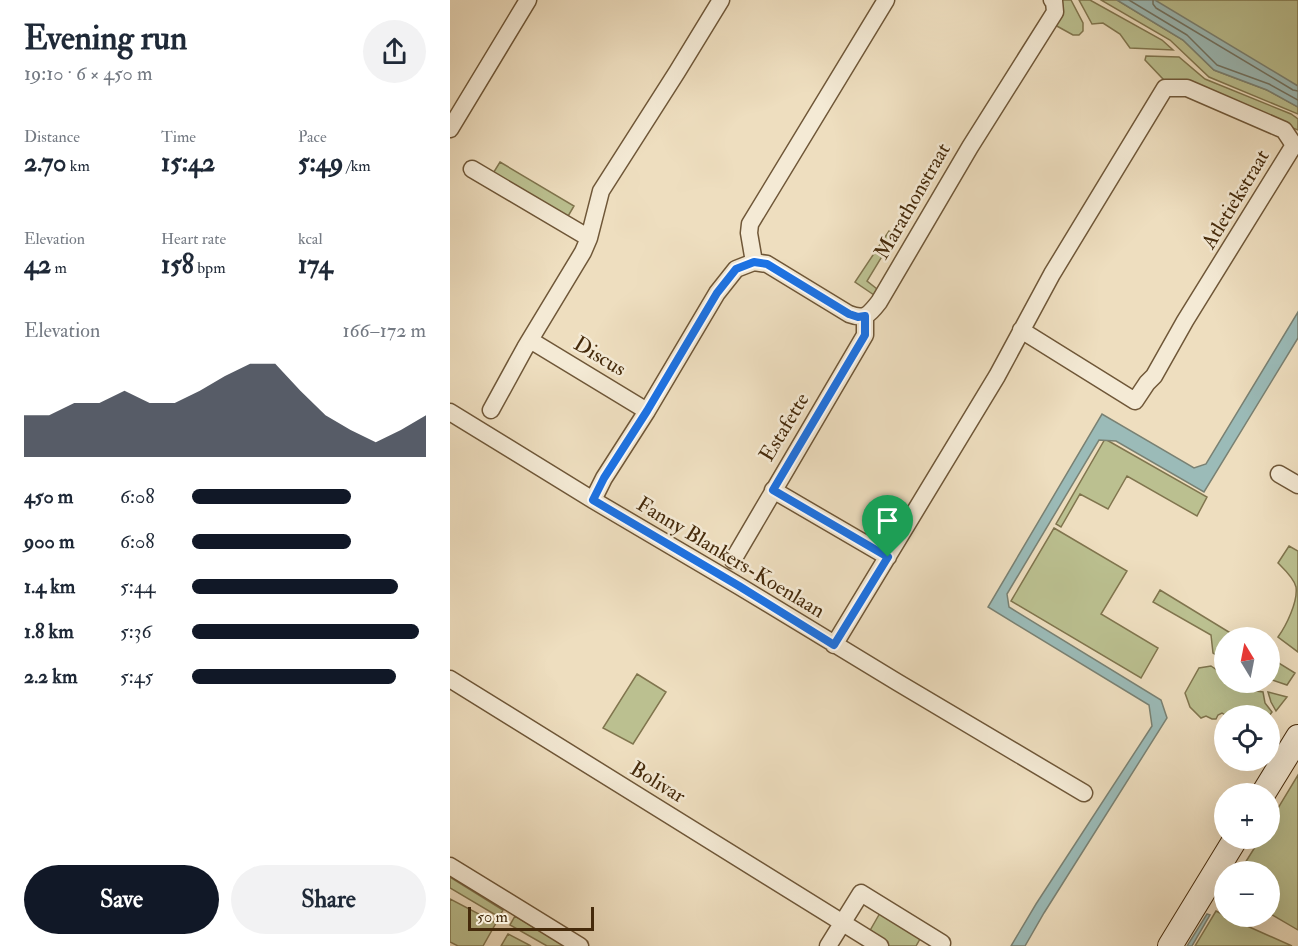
<!DOCTYPE html>
<html lang="en">
<head>
<meta charset="utf-8">
<style>
  body { margin:0; font-family:"IM FELL Double Pica",serif; background:#f2f2f3; color:#1f2937; height:100vh; display:flex; flex-direction:column; font-size:22px; white-space:nowrap }
  * { box-sizing:border-box; margin:0 }
  p { font-size:20px; color:#747a83 }
  .icon { flex:none; width:33px; height:33px; fill:none; stroke:currentColor; stroke-width:2; stroke-linecap:round; stroke-linejoin:round }
  .map { position:relative; flex:1; overflow:hidden }
  .sheet { display:flex; flex-direction:column; background:#fff; width:450px }
  .sheet>* { flex:none }
  .needle { width:39px; rotate:350deg }
  .buttons { position:absolute; left:764px; top:627px; display:grid; gap:12px }
  .buttons a { display:grid; place-items:center; width:66px; height:66px; border-radius:50%; background:#fff; box-shadow:0 6px 24px #0002; font-size:30px }
  .scale { position:absolute; left:18px; bottom:15px; width:126px; box-sizing:border-box; padding-left:6px; border:3px solid #452a0b; border-top:0; font-size:16px; line-height:21px; white-space:nowrap; color:#452a0b; -webkit-text-stroke:4px #f4ead5; paint-order:stroke }
  .pin { position:absolute; display:grid; place-items:center; width:51px; height:51px; color:#fff; margin:-62px -26px; border-radius:50% 50% 50% 0; rotate:-45deg; box-shadow:0 0 6px #0007 }
  .pin .icon { rotate:45deg }
  .round { display:grid; place-items:center; flex:none; width:63px; height:63px; border-radius:32px; background:#f2f2f3 }
  .head { display:flex; align-items:center; justify-content:space-between; height:102px; padding:0 24px }
  h1 { font-size:33px; font-weight:800; line-height:45px }
  .stats { display:grid; grid-template-columns:repeat(3,1fr); gap:9px; height:102px; padding:6px 24px }
  .stats div { display:grid; align-content:center }
  .stats b { font-size:26px; font-weight:800 }
  .stats small { font-size:16px; font-weight:400 }
  .stats p { font-size:16px }
  .chart { height:168px; padding:12px 24px }
  .chart p { display:flex; justify-content:space-between }
  .chart svg { width:100%; height:108px; margin-top:6px; fill:#111827; opacity:.7 }
  .button { display:flex; gap:12px; margin-top:auto; padding:12px 24px }
  .button a { flex:1; height:69px; border-radius:36px; background:#111827; color:#fff; font-size:24px; font-weight:800; line-height:69px; text-align:center }
  .button a+a { background:#f2f2f3; color:#1f2937 }
  ul { padding:0 24px; list-style:none; font-size:20px }
  li { display:grid; grid-template-columns:96px 72px 1fr; align-items:center; height:45px }
  li i { height:15px; border-radius:8px; background:#111827 }
  main { display:flex; flex:1; min-height:0 }
  .map>svg:first-child { display:block }
</style>
</head>
<body>
<main>
<section class="sheet">
<div class="head"><div><h1>Evening run</h1><p>19:10 · 6 × 450 m</p></div><a class="round"><svg class="icon" aria-label="share" viewBox="0 0 24 24"><path d="M12 15V3M7 8l5-5 5 5M5 13v7h14v-7"/></svg></a></div>
<div class="stats">
<div><p>Distance</p><b>2.70<small> km</small></b></div>
<div><p>Time</p><b>15:42</b></div>
<div><p>Pace</p><b>5:49<small> /km</small></b></div>
</div>
<div class="stats">
<div><p>Elevation</p><b>42<small> m</small></b></div>
<div><p>Heart rate</p><b>158<small> bpm</small></b></div>
<div><p>kcal</p><b>174</b></div>
</div>
<div class="chart"><p><span>Elevation</span>166–172 m</p>
<svg viewBox="0 0 160 44" preserveAspectRatio="none"><path d="M0 44V27L10 27L20 22L30 22L40 17L50 22L60 22L70 17L80 11L90 6L100 6L110 17L120 27L130 33L140 38L150 33L160 27V44z"/></svg>
</div>
<ul>
<li><b>450 m</b>6:08<i style="width:68%"></i></li>
<li><b>900 m</b>6:08<i style="width:68%"></i></li>
<li><b>1.4 km</b>5:44<i style="width:88%"></i></li>
<li><b>1.8 km</b>5:36<i style="width:97%"></i></li>
<li><b>2.2 km</b>5:45<i style="width:87%"></i></li>
</ul>
<div class="button"><a>Save</a><a>Share</a></div>
</section>
<div class="map">
<svg width="848" height="946" viewBox="0 0 848 946">
  <rect width="100%" height="100%" fill="#eedebf"/>
  <filter id="stains"><feTurbulence type="fractalNoise" baseFrequency=".00333" numOctaves="4"/><feColorMatrix values="0 0 0 0 .2 0 0 0 0 .09 0 0 0 0 .02 0 0 0 .5 -.17"/></filter>
  <radialGradient id="worn" r=".72"><stop offset=".6" stop-color="#630" stop-opacity="0"/><stop offset="1" stop-color="#630" stop-opacity=".3"/></radialGradient>
  <path fill="#bbc090" stroke="#80754e" stroke-width="1.5" d="M611,0h10l12,23v8l-4,4h-6l-18,-10z
    M629,0h11l72,40 11,10 -43,-2 -10,-14 -17,-11 -11,1z
    M651,0h16l66,40 31,30 53,20 31,17v7l-89,-37 -39,-37z
    M692,0h156v92z
    M696,56l33,1 26,22 86,35 7,5v11l-103,-40 -31,-10 -19,-20z
    M50,162l74,44 -7,12 -75,-43z
    M439,231l6,4 -28,46 10,8 -3,6 -19,-13z
    M655,439l102,58 -10,19 -70,-40 -19,33 -28,-15 -19,33 -5,-3z
    M604,528l73,43 -26,43 57,34 -17,30 -130,-77z
    M839,546l9,5v101l-20,-15c8,-11 20,-35 18,-50 -2,-9 -12,-18 -18,-24z
    M710,590l77,47 -13,1v22l-11,-7 -2,-18 -58,-33z
    M819,657l26,16 -8,12 -18,-6z
    M761,666l13,9v7l10,1 9,6 20,3 2,11 7,9 -3,4 -44,-1 -3,-2 -4,2 -2,4h-4l-6,-3 -5,2 -11,-11 -5,-14 14,-25z
    M187,674l29,18 -33,52 -30,-16z
    M818,692l19,5 -11,14 -5,-9z
    M848,775v155l-29,-17v-41l-29,-1 20,-32 9,-1v-15z
    M0,877l53,33 -4,7 -49,-29z
    M0,899l46,24 -13,23h-25l-8,-4z
    M766,911l8,4v1l3,1 65,29h-97z
    M430,913l40,26 -4,7h-29l-19,-12z
    M65,916l50,30h-18l-37,-21z
    M58,934l23,12h-30z"/>
  <path fill="#9bbbb8" stroke="#798173" stroke-width="1.5" d="M667,0h38l143,86v21l-31,-17 -53,-20 -31,-30z
    M848,312v26l-94,154 -88,-51 -17,-1 -92,154 2,13 152,93 6,18 -123,195 -19,33h-14l25,-42 116,-178 -3,-21 -161,-98 114,-193 92,54 12,-4z
    M757,914l3,1 -18,31h-5z"/>
  <g fill="none" stroke-linecap="round" stroke-linejoin="round">
    <path stroke="#707262" stroke-width="1.5" d="M679,0l58,35 30,30 52,19 29,16
      M703,0v4l3,4 137,82 5,1"/>
    <g stroke="#6f5738" stroke-width="19">
      <path id="street" d="M0,129l78,-129
        M22,169l117,69
        M304,262l-5,-29 1,-9 136,-224
        M80,340l117,71
        M41,410l34,-62 58,-96 6,-14 12,-47 76,-119 44,-72
        M0,412l143,88 146,86 158,96 187,111
        M829,474l19,11
        M323,490l115,67
        M143,500l11,-22 43,-67 70,-118 19,-24 18,-7 13,2 82,50c16,6 20,1 30,-12l91,-155 85,-135 -1,-11 -2,-1
        M283,560l132,-225v-19
        M384,645l163,-269 55,-102 113,-186h22l97,42 10,15 -109,176 -31,55 -7,7 -12,18 -114,-71
        M0,679c143,90 287,177 430,267
        M0,866l130,80
        M378,946l33,-53 81,50 -2,3"/>
    </g>
    <g stroke="#452a0b" stroke-width="26">
      <path id="secondary" d="M813,794l35,-57
        M720,946l66,-108"/>
    </g>
    <use href="#street" stroke="#f4ead5" stroke-width="16"/>
    <use href="#secondary" stroke="#f4ead5" stroke-width="24"/>
  </g>
  <g fill="none" stroke-linecap="round" stroke-linejoin="round">
    <g stroke="#fff" stroke-width="12">
      <path id="route" d="M304,262l13,2 82,50 9,3 7,-1v19l-92,155 115,67 -54,88 -95,-59 -146,-86 11,-22 43,-67 70,-118 19,-24z"/>
    </g>
    <use href="#route" stroke="#1a73e8" stroke-width="8"/>
  </g>
  <g text-anchor="middle" stroke-width="5" stroke-linejoin="round" paint-order="stroke">
    <g font-size="21" fill="#452a0b" stroke="#f4ead5">
      <text transform="translate(785 199) rotate(-59)" y="7">Atletiekstraat</text>
      <text transform="translate(462 201) rotate(-60)" y="7">Marathonstraat</text>
      <text transform="translate(150 356) rotate(31)" y="7">Discus</text>
      <text transform="translate(334 427) rotate(-59)" y="7">Estafette</text>
      <text transform="translate(281 557) rotate(31)" y="7">Fanny Blankers-Koenlaan</text>
      <text transform="translate(208 782) rotate(31)" y="7">Bolivar</text>
    </g>
  </g>
  <rect width="100%" height="100%" filter="url(#stains)"/>
  <rect width="100%" height="100%" fill="url(#worn)"/>
</svg>
<div class="buttons">
<a><svg class="needle" viewBox="-14 -14 28 28"><path d="M0-13l5 13h-10z" fill="#e53935"/><path d="M0 13l5-13h-10z" fill="#747a83"/></svg></a>
<a><svg class="icon" aria-label="locate" viewBox="0 0 24 24"><circle cx="12" cy="12" r="6"/><path d="M12 2v4M12 18v4M2 12h4M18 12h4"/></svg></a>
<a>+</a>
<a>−</a>
</div>
<div class="scale">50 m</div>
<div class="pin" style="left:438px;top:557px;background:#1e9e55"><svg class="icon" aria-label="arrive" viewBox="0 0 24 24"><path d="M6 21V4h12l-3 4 3 4H6"/></svg></div>
</div>
</main>
</body>
</html>
